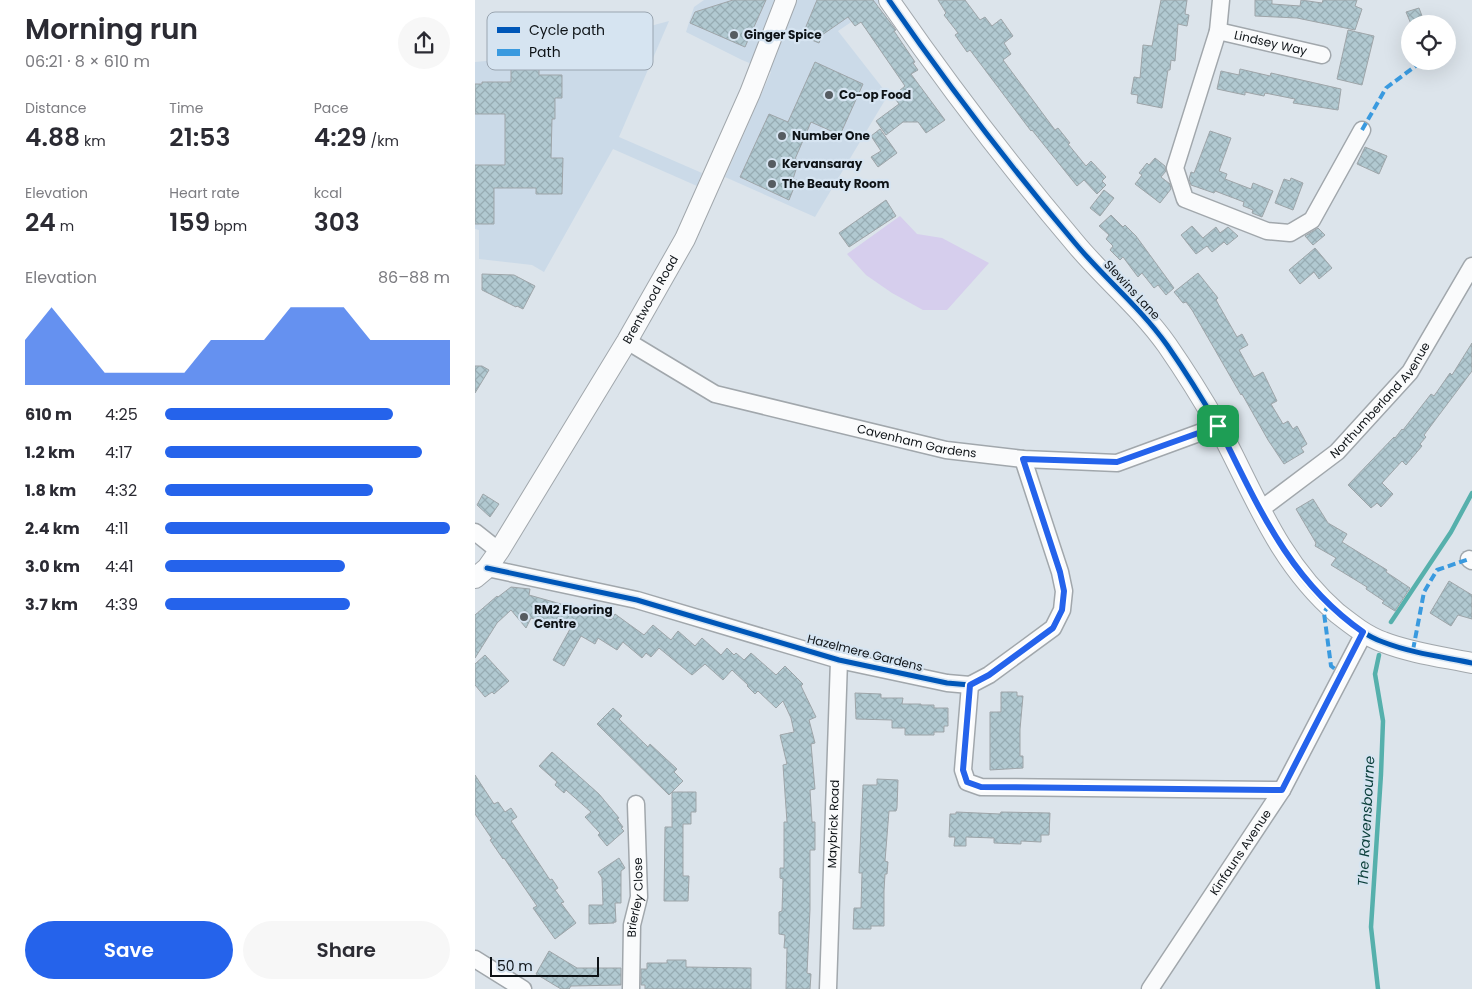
<!DOCTYPE html>
<html lang="en">
<head>
<meta charset="utf-8">
<style>
  body { margin:0; font-family:Poppins,sans-serif; background:#f7f7f7; color:#2b2b33; height:100vh; display:flex; flex-direction:column; font-size:19px; white-space:nowrap }
  * { box-sizing:border-box; margin:0 }
  p { font-size:16px; color:#7c7c81 }
  .icon { flex:none; width:28px; height:28px; fill:none; stroke:currentColor; stroke-width:2; stroke-linecap:round; stroke-linejoin:round }
  .map { position:relative; flex:1; overflow:hidden }
  .sheet { display:flex; flex-direction:column; background:#fff; width:475px }
  .sheet>* { flex:none }
  .tools { position:absolute; left:926px; top:15px; display:grid; gap:10px }
  .tools a { display:grid; place-items:center; width:55px; height:55px; border-radius:50%; background:#fff; box-shadow:0 5px 20px #0002; font-size:25px }
  .scale { position:absolute; left:15px; bottom:12px; width:109px; box-sizing:border-box; padding-left:5px; border:2px solid #0e1317; border-top:0; font-size:14px; line-height:18px; white-space:nowrap; color:#0e1317; -webkit-text-stroke:4px #d6e4f1; paint-order:stroke }
  .pin { position:absolute; display:grid; place-items:center; width:42px; height:42px; color:#fff; margin:-21px; border-radius:10px; box-shadow:0 2px 8px #0006 }
  .round { display:grid; place-items:center; flex:none; width:52px; height:52px; border-radius:26px; background:#f7f7f7 }
  .overview { display:flex; align-items:center; justify-content:space-between; height:85px; padding:0 25px }
  h1 { font-size:28px; font-weight:600; line-height:38px }
  .figures { display:grid; grid-template-columns:repeat(3,1fr); gap:8px; height:85px; padding:5px 25px }
  .figures div { display:grid; align-content:center }
  .figures b { font-size:25px; font-weight:600 }
  .figures small { font-size:14px; font-weight:400 }
  .figures p { font-size:14px }
  .chart { height:140px; padding:10px 25px }
  .chart p { display:flex; justify-content:space-between }
  .chart svg { width:100%; height:90px; margin-top:5px; fill:#2563eb; opacity:.7 }
  .cta { display:flex; gap:10px; margin-top:auto; padding:10px 25px }
  .cta a { flex:1; height:58px; border-radius:30px; background:#2563eb; color:#fff; font-size:20px; font-weight:600; line-height:58px; text-align:center }
  .cta a+a { background:#f7f7f7; color:#2b2b33 }
  ul { padding:0 25px; list-style:none; font-size:16px }
  li { display:grid; grid-template-columns:80px 60px 1fr; align-items:center; height:38px }
  li i { height:12px; border-radius:6px; background:#2563eb }
  main { display:flex; flex:1; min-height:0 }
  .map>svg:first-child { display:block }
</style>
</head>
<body>
<main>
<section class="sheet">
<div class="overview"><div><h1>Morning run</h1><p>06:21 · 8 × 610 m</p></div><a class="round"><svg class="icon" aria-label="share" viewBox="0 0 24 24"><path d="M12 15V3M7 8l5-5 5 5M5 13v7h14v-7"/></svg></a></div>
<div class="figures">
<div><p>Distance</p><b>4.88<small> km</small></b></div>
<div><p>Time</p><b>21:53</b></div>
<div><p>Pace</p><b>4:29<small> /km</small></b></div>
</div>
<div class="figures">
<div><p>Elevation</p><b>24<small> m</small></b></div>
<div><p>Heart rate</p><b>159<small> bpm</small></b></div>
<div><p>kcal</p><b>303</b></div>
</div>
<div class="chart"><p><span>Elevation</span>86–88 m</p>
<svg viewBox="0 0 160 44" preserveAspectRatio="none"><path d="M0 44V22L10 6L20 22L30 38L40 38L50 38L60 38L70 22L80 22L90 22L100 6L110 6L120 6L130 22L140 22L150 22L160 22V44z"/></svg>
</div>
<ul>
<li><b>610 m</b>4:25<i style="width:80%"></i></li>
<li><b>1.2 km</b>4:17<i style="width:90%"></i></li>
<li><b>1.8 km</b>4:32<i style="width:73%"></i></li>
<li><b>2.4 km</b>4:11<i style="width:100%"></i></li>
<li><b>3.0 km</b>4:41<i style="width:63%"></i></li>
<li><b>3.7 km</b>4:39<i style="width:65%"></i></li>
</ul>
<div class="cta"><a>Save</a><a>Share</a></div>
</section>
<div class="map">
<svg width="997" height="989" viewBox="0 0 997 989">
  <defs>
    <pattern id="building-cross-hatch" width="8" height="8" patternUnits="userSpaceOnUse" patternTransform="scale(1.25)"><rect width="8" height="8" fill="#b1c9d1"/><path d="M0 0l8 8M0 8l8-8" fill="none" stroke="#97acb3"/></pattern>
  </defs>
  <rect width="100%" height="100%" fill="#dce4eb"/>
  <path fill="#cbdae8" d="M229,0h180l-46,31 50,64 -73,122 -90,-40 46,-105 -29,-12 -56,-28 8,-25z
    M194,21l-50,116 83,36 -5,13 -84,-37 -69,123 -12,-7 -53,-6v-29l-4,-1v-167l64,-6z"/>
  <path fill="#d6ceed" d="M425,216l17,18 25,4 47,25 -42,47h-24l-31,-17 -26,-18 -19,-21z"/>
  <g fill="none" stroke-linecap="round" stroke-linejoin="round">
    <path stroke="#56b0ac" stroke-width="4.5" d="M916,622l60,-90 21,-39
      M903,989l-7,-62 10,-153 2,-53 -8,-47 4,-19"/>
  </g>
  <path fill="url(#building-cross-hatch)" stroke="#9ea5a9" d="M258,0h33l-21,47 -55,-24 5,-11z
    M342,0h56l23,30 -2,1 21,31 -2,1 5,7 -7,4 34,46 -19,13 -8,-11h-15l-17,13 -10,-14 23,-17 -6,-8 12,-10 -44,-64 -6,4 -7,-9 -26,18 -3,8 -17,-7z
    M463,0h27l15,20 5,-3 7,9 9,-7 12,17 -9,7 7,11 -8,6 52,70 3,-2 12,15 -2,1 18,22 5,-5 15,16 -4,4 4,4 -9,9 -13,-14 -7,6 -45,-56 -1,1 -61,-81 -3,2 -12,-17 3,-2 -14,-18 2,-2z
    M686,0h26l-2,14 4,1 -2,11 -9,-2 -3,37 -4,-1 -1,10h-2l-6,38 -25,-5 1,-8 -7,-1 3,-17 6,1 3,-33 9,1z
    M780,0h17v4l28,2 1,-6 21,3 1,-3h34l-2,6 7,3 -7,21 -58,-12 -42,-2z
    M944,8l6,16h-14l-5,-12z
    M873,30l26,6 -12,49 -25,-6z
    M340,62l48,22 -23,51 -29,-13 -16,37 4,1 -6,19 4,1 -8,20 -49,-23 29,-63 19,8z
    M36,64h28v11h23v23h-7v21h-3l-1,39h12l-1,36h-26v-6h-42v36h-19v-59h30v-51h-30v-30h7v-2h29z
    M765,69l30,7 1,-3 70,16 -3,21 -45,-7 2,-4 -30,-6 -1,3 -19,-4v3l-28,-6 4,-18 18,4z
    M405,129l17,24 -19,14 -7,-10 10,-6 -10,-15z
    M735,131l21,7 -12,33 8,3 -2,5 26,10 2,-6 20,8 -11,26 -10,-4 1,-3 -10,-4 1,-4 -29,-11 -1,2 -23,-8 -2,-6 2,-7 3,1z
    M890,147l22,9 -8,18 -22,-10z
    M680,158l10,8 1,5 -5,6 9,7 1,5 -11,14 -25,-19 7,-9 -3,-2 8,-10 2,2z
    M816,178l12,5 -10,27 -18,-7 9,-24 6,2z
    M629,190l10,8 -14,18 -10,-8z
    M411,200l10,16 -47,31 -10,-14z
    M636,215l12,12 2,-2 11,11 38,52 -8,7 -8,-10 -4,3 -12,-15 -4,4 -15,-20 -3,3 -10,-10 3,-4 -7,-7 3,-4 -10,-9z
    M717,226l11,12 13,-11 4,6 8,-6 10,9 -11,9 -3,-3 -12,10 -5,-6 -11,8 -15,-19z
    M843,228l7,7 -12,10 -8,-9z
    M840,248l17,20 -13,11 -5,-7 -14,12 -11,-14z
    M723,273l20,25 -2,2 21,37 5,-3 6,11 -9,5 15,27 9,-5 14,29 -6,3 12,20 5,-3 5,8 4,-3 10,18 -6,4 3,4 -20,12 -16,-24 -26,-46 -1,1 -49,-85 -6,-8 -3,1 -9,-11z
    M7,274l32,1 21,11 -12,23 -6,-3 -1,1 -34,-17z
    M997,343v28l-48,64 2,2 -6,7 2,2 -16,19 -4,-4 -20,22 11,11 -12,13 -4,-4 -6,5 -23,-23 46,-48 1,1 7,-9 1,1 28,-36 3,2 16,-23 2,2z
    M0,366h7l7,4 -14,23z
    M8,494l16,10 -9,13 -13,-12z
    M838,499l15,24 19,11 -5,8 45,28 -1,2 24,16 -15,23 -13,-8 2,-2 -18,-12 1,-2 -36,-22 5,-7 -21,-12 1,-3 -20,-34z
    M974,581l23,14v24l-14,-4 -7,11 -21,-13z
    M36,587l19,2 -1,6 53,15 2,-3 8,5 1,-2 18,10 4,-6 29,21 9,-10 18,15 7,-9 17,15 7,-8 19,17 6,-7 7,7 2,-2 8,7 7,-7 25,22 9,-9 18,18 -2,2 15,31 -7,3 6,23 -4,1 4,45 -5,1 2,32h3v28h-5v59l-3,64 4,1 -1,15h-24l1,-41h-3l1,-13 -6,-1v-22l3,-1 1,-32 -3,-1v-10h4v-46h3l-4,-57 4,-1 -7,-29 14,-3 -3,-14 -8,-17 -7,7 -18,-17 -3,3 -8,-8 1,-1 -16,-15 -9,10 -18,-16 -13,11 -33,-27 -8,9 -5,-4 -4,5 -19,-16 -6,8 -19,-12 -3,6 -14,-8 -17,30 -11,-6 17,-31 -39,-11 -5,10 -15,-18 -14,13 -22,35v-43l22,-19 1,1z
    M10,655l24,26 -15,13 -2,-2 -7,5 -10,-12v-21z
    M526,692h16v4h6l-3,33v27h3v12l-33,2v-58h11z
    M380,693l26,1v4h22l-1,6h19v1h13v3h14v18h-4v6h-10v3h-29v-7h-13v-8l-36,-1z
    M138,708l9,8 -3,3 29,28 2,-3 27,25 -3,3 9,9 -14,14 -72,-71z
    M77,752l47,42 20,24 -2,1 6,8 -2,1 3,3 -17,15 -9,-11 2,-2 -15,-16 6,-5 -25,-22 -2,3 -9,-8 2,-3 -18,-16z
    M0,775l19,29 4,-2 7,10 6,-4 6,9 -6,4 39,59 2,-1 6,9 -3,2 9,12 -3,1 15,20 -21,16 -22,-31 4,-2 -33,-48 -1,1 -13,-19 2,-1 -17,-25z
    M402,779l21,1 -1,28 -1,3h-7l-4,50 3,1 -1,12h-2l-1,17v35h-13v3h-18l1,-21h7l1,-35h-3l4,-88h14z
    M197,792h24v20h-5v12h-8v52h6l-1,25h-24l1,-74h7z
    M481,812l44,2 1,-2 49,1 -1,22h-8v7l-20,-1v3l-27,-1v-5l-28,-1v9h-12l1,-9h-6l1,-23h6z
    M144,858l6,10 -4,3v32h-6l1,19h-2v1l-25,1v-19h14l-1,-27 -4,-6z
    M74,951l28,17h44v17l-50,1 -2,3h-8l-25,-15z
    M192,960h19v7l65,1v21h-106v-4h-4v-16h6v-6h20z"/>
  <g fill="none" stroke-linecap="round" stroke-linejoin="round">
    <g stroke="#a1a7ac" stroke-width="19">
      <g id="minor">
        <path d="M746,0l-3,31 -43,137 10,31 82,32 23,2 22,-13 50,-90"/>
        <path id="s1" d="M743,31l104,24"/>
        <path id="s2" d="M152,341l88,53 231,56 77,9 94,4 101,-37"/>
        <path id="s3" d="M785,510l77,-58 73,-80 62,-106"/>
        <path d="M0,532l24,19"/>
        <path d="M994,559l3,2"/>
        <path d="M12,568l150,32 202,60 108,23 23,2 19,-10 64,-47 9,-18 2,-19 -4,-19 -37,-113"/>
        <path d="M495,685l-7,85 4,12 14,5 301,3"/>
        <path d="M0,959l48,30"/>
        <path id="s4" d="M156,989l1,-64 7,-28 -3,-93"/>
        <path id="s5" d="M353,989l11,-329"/>
        <path id="s6" d="M675,989l132,-199 82,-157"/>
      </g>
    </g>
    <g stroke="#a1a7ac" stroke-width="22">
      <g id="tertiary">
        <path d="M414,0c58,84 120,165 186,243 29,35 65,64 92,102 18,26 35,53 51,81 36,67 59,135 119,187 14,11 29,23 46,29 28,11 60,15 89,21"/>
        <path id="s7" d="M0,578l12,-10 12,-17 128,-210 58,-102 65,-146 36,-93"/>
      </g>
    </g>
    <use href="#minor" stroke="#fafbfc" stroke-width="16"/>
    <use href="#tertiary" stroke="#fafbfc" stroke-width="20"/>
    <path stroke="#3a9adf" stroke-width="4" stroke-dasharray="8 4" stroke-linecap="butt" d="M887,130l24,-42 31,-23
      M854,604l-5,9 7,53 11,8
      M938,650l11,-58 13,-22 32,-11"/>
    <g stroke="#d6e4f1" stroke-width="8">
      <path id="cycleway" d="M414,0c58,84 120,165 186,243 29,35 65,64 92,102 18,26 35,53 51,81 36,67 59,135 119,187 14,11 29,23 46,29 28,11 60,15 89,21
        M12,568l150,32 202,60 108,23 23,2 19,-10 64,-47 9,-18 2,-19 -4,-19 -37,-113"/>
    </g>
    <use href="#cycleway" stroke="#0057b8" stroke-width="5"/>
  </g>
  <g fill="none" stroke-linecap="round" stroke-linejoin="round">
    <g stroke="#fff" stroke-width="10">
      <path id="route" d="M743,426c39,78 71,155 145,206l-81,158 -301,-3 -14,-5 -4,-12 7,-85 19,-10 64,-47 9,-18 2,-19 -4,-19 -37,-113 94,3z"/>
    </g>
    <use href="#route" stroke="#2563eb" stroke-width="6"/>
  </g>
  <g fill="#565c61" stroke="#d6e4f1" stroke-width="2">
    <circle cx="259" cy="35" r="5"/>
    <circle cx="354" cy="95" r="5"/>
    <circle cx="307" cy="136" r="5"/>
    <circle cx="297" cy="164" r="5"/>
    <circle cx="297" cy="184" r="5"/>
    <circle cx="49" cy="617" r="5"/>
  </g>
  <g text-anchor="middle" stroke-width="4.5" stroke-linejoin="round" paint-order="stroke">
    <g font-size="12" font-weight="bold" fill="#0e1317" stroke="#d6e4f1" text-anchor="start">
      <text x="269" y="39">Ginger Spice</text>
      <text x="364" y="99">Co-op Food</text>
      <text x="317" y="140">Number One</text>
      <text x="307" y="168">Kervansaray</text>
      <text x="307" y="188">The Beauty Room</text>
      <text x="59" y="614">RM2 Flooring<tspan x="59" dy="14">Centre</tspan></text>
    </g>
    <g font-size="12" fill="#0e1317" stroke="#d6e4f1">
      <text dy="4" stroke="none"><textPath href="#s1" startOffset="54">Lindsey Way</textPath></text>
      <text transform="translate(657 290) rotate(47)" y="4">Slewins Lane</text>
      <text dy="4" stroke="none"><textPath href="#s7" startOffset="330">Brentwood Road</textPath></text>
      <text dy="4" stroke="none"><textPath href="#s3" startOffset="164">Northumberland Avenue</textPath></text>
      <text dy="4" stroke="none"><textPath href="#s2" startOffset="310">Cavenham Gardens</textPath></text>
      <text transform="translate(390 653) rotate(14)" y="4">Hazelmere Gardens</text>
      <text dy="4" stroke="none"><textPath href="#s5" startOffset="165">Maybrick Road</textPath></text>
      <text dy="4" stroke="none"><textPath href="#s6" startOffset="164">Kinfauns Avenue</textPath></text>
      <text dy="4" stroke="none"><textPath href="#s4" startOffset="92">Brierley Close</textPath></text>
    </g>
    <g font-size="14" font-style="italic" fill="#0b3f3b" stroke="#d6e4f1">
      <text transform="translate(891 821) rotate(-87)" y="5">The Ravensbourne</text>
    </g>
  </g>
  <rect x="12" y="12" width="166" height="58" rx="8" fill="#d6e4f1" stroke="#9aa5b0" stroke-width="1"/>
  <rect x="22" y="27" width="23" height="6" fill="#0057b8"/>
  <rect x="22" y="49" width="23" height="7" fill="#3a9adf"/>
  <g font-size="14" fill="#0e1317">
    <text x="54" y="35">Cycle path</text>
    <text x="54" y="57">Path</text>
  </g>
</svg>
<div class="tools">
<a><svg class="icon" aria-label="locate" viewBox="0 0 24 24"><circle cx="12" cy="12" r="6"/><path d="M12 2v4M12 18v4M2 12h4M18 12h4"/></svg></a>
</div>
<div class="scale">50 m</div>
<div class="pin" style="left:743px;top:426px;background:#1e9e55"><svg class="icon" aria-label="arrive" viewBox="0 0 24 24"><path d="M6 21V4h12l-3 4 3 4H6"/></svg></div>
</div>
</main>
</body>
</html>
